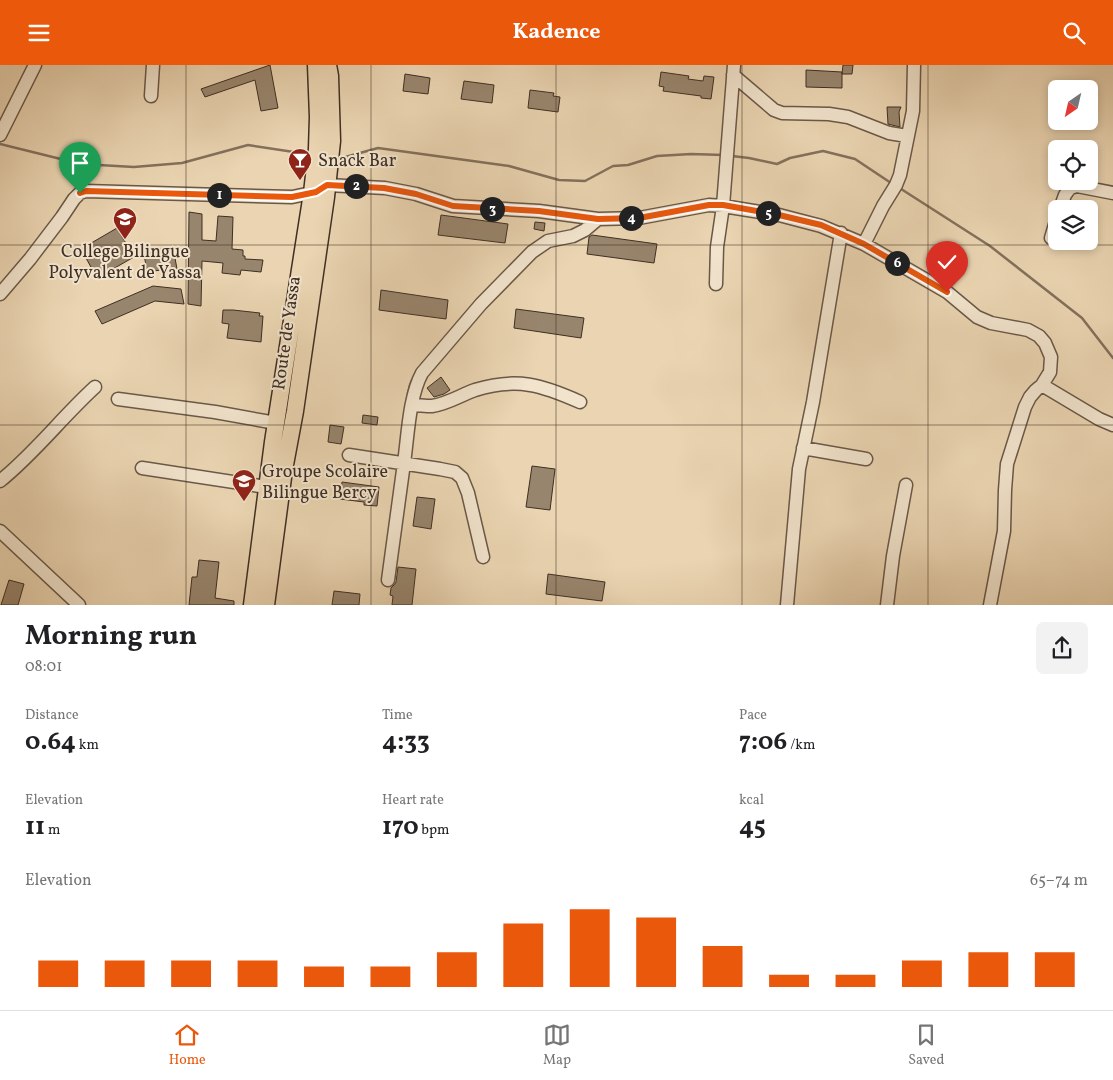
<!DOCTYPE html>
<html lang="en">
<head>
<meta charset="utf-8">
<style>
  body { margin:0; font-family:Vollkorn,serif; background:#f2f2f2; color:#202124; height:100vh; display:flex; flex-direction:column; font-size:19px; white-space:nowrap }
  * { box-sizing:border-box; margin:0 }
  p { font-size:16px; color:#757577 }
  .icon { flex:none; width:28px; height:28px; fill:none; stroke:currentColor; stroke-width:2; stroke-linecap:round; stroke-linejoin:round }
  .map { position:relative; height:540px; overflow:hidden }
  .details { display:flex; flex-direction:column; background:#fff; flex:1 }
  .details>* { flex:none }
  .needle { width:32px; rotate:214deg }
  .fabs { position:absolute; left:1048px; top:15px; display:grid; gap:10px }
  .fabs a { display:grid; place-items:center; width:50px; height:50px; border-radius:8px; background:#fff; box-shadow:0 2px 8px #0003; font-size:25px }
  .pin { position:absolute; display:grid; place-items:center; width:42px; height:42px; color:#fff; margin:-51px -21px; border-radius:50% 50% 50% 0; rotate:-45deg; box-shadow:0 0 5px #0007 }
  .pin .icon { rotate:45deg }
  .km { position:absolute; width:25px; height:25px; margin:-12px; border-radius:50%; background:#222; color:#fff; font-size:14px; line-height:25px; text-align:center }
  .round { display:grid; place-items:center; flex:none; width:52px; height:52px; border-radius:8px; background:#f2f2f2 }
  .summary { display:flex; align-items:center; justify-content:space-between; height:85px; padding:0 25px }
  h1 { font-size:28px; font-weight:700; line-height:38px }
  .figures { display:grid; grid-template-columns:repeat(3,1fr); gap:8px; height:85px; padding:5px 25px }
  .figures div { display:grid; align-content:center }
  .figures b { font-size:25px; font-weight:700 }
  .figures small { font-size:14px; font-weight:400 }
  .figures p { font-size:14px }
  .chart { height:140px; padding:10px 25px }
  .chart p { display:flex; justify-content:space-between }
  .chart svg { width:100%; height:90px; margin-top:5px; stroke:#ea580c; stroke-width:6 }
  header { display:flex; justify-content:space-between; align-items:center; height:65px; padding:0 25px; background:#ea580c; color:#fff; font-size:22px; font-weight:700 }
  .dock { display:flex; justify-content:space-around; align-items:center; height:70px; border-top:1px solid #e0e0e0; background:#fff; font-size:14px; color:#757577 }
  .dock a { display:grid; justify-items:center; gap:2px }
  .dock .current { color:#ea580c }
  .map>svg:first-child { display:block }
</style>
</head>
<body>
<header><svg class="icon" aria-label="menu" viewBox="0 0 24 24"><path d="M4 6h16M4 12h16M4 18h16"/></svg>Kadence<svg class="icon" aria-label="search" viewBox="0 0 24 24"><circle cx="10" cy="10" r="6"/><path d="M15 15l6 6"/></svg></header>
<div class="map">
<svg width="1113" height="540" viewBox="0 0 1113 540">
  <rect width="100%" height="100%" fill="#ead4b1"/>
  <filter id="stains"><feTurbulence type="fractalNoise" baseFrequency=".004" numOctaves="4"/><feColorMatrix values="0 0 0 0 .2 0 0 0 0 .09 0 0 0 0 .02 0 0 0 .5 -.17"/></filter>
  <radialGradient id="worn" r=".72"><stop offset=".6" stop-color="#630" stop-opacity="0"/><stop offset="1" stop-color="#630" stop-opacity=".3"/></radialGradient>
  <g fill="none" stroke-linecap="round" stroke-linejoin="round">
    <path stroke="#83705c" stroke-width="2.5" d="M0,79l81,20 53,3 48,-4 66,-18 59,9
      M732,91l17,2 28,6 13,-6 33,-7 32,8 36,24
      M338,94l40,-11 131,18 50,14 26,1 28,-15 15,-1 29,-9 34,-2 33,1
      M898,122l92,59 92,72 31,40
      M408,328l2,-8 2,-5"/>
  </g>
  <path fill="#98856d" stroke="#3f2f24" d="M270,0l8,43 -17,3 -6,-31 -50,17 -4,-8z
    M843,0h10l-1,9h-10z
    M806,5l36,2v16l-36,-1z
    M661,7l28,4 -1,3 15,2 1,-5 10,1 -3,22 -10,-1v-2l-38,-5 1,-4 -5,-1z
    M405,9l25,4 -2,16 -25,-3z
    M464,16l30,4 -2,18 -31,-4z
    M530,25l24,3 -1,3 7,1 -2,15 -30,-4z
    M887,42h14l-2,5 1,15 -12,-3z
    M189,147l13,2v26l14,1 2,-25 15,1 -1,32 11,1v6h2v3l18,1 -2,12 -20,-2 -1,5 -18,-2 1,-10 -21,-2 -1,45 -13,-2z
    M441,150l67,9 -3,19 -67,-8z
    M535,157l10,1 -1,8 -10,-2z
    M117,163l17,29 -37,21 -16,-29z
    M592,170l65,9 -3,19 -67,-9 2,-17z
    M173,182l4,22 -16,3v-2l-14,2 -3,-18 15,-3v-2z
    M153,221l28,3 3,15 -29,-3 -53,23 -7,-13z
    M381,225l67,10 -2,19 -67,-9z
    M516,244l68,9 -3,20 -67,-10z
    M223,245h10l27,3 -1,3h4l-2,26 -34,-4 2,-14 -7,-1z
    M441,312l9,13 -6,4 -10,3 -7,-9z
    M363,350l15,2 -1,8 -15,-2z
    M330,360l14,2 -3,17 -13,-2z
    M532,401l23,3 -5,41 -24,-3z
    M342,417l37,5 -2,19 -13,-1v-3l-24,-3z
    M417,432l18,2 -4,30 -18,-3z
    M199,495l20,2 -4,36 19,3v4h-45l3,-28h5z
    M398,502l18,2 -4,36h-20l1,-9 -3,-1 1,-7 3,-3 2,-3z
    M548,509l57,8 -3,19 -56,-7z
    M9,515l15,4 -6,21h-17z
    M334,526l26,3 -1,11h-27z"/>
  <g fill="none" stroke-linecap="round" stroke-linejoin="round">
    <g stroke="#6a5847" stroke-width="15">
      <path id="minor" d="M733,10l41,35 8,3 47,1 19,3 41,16 18,3
        M151,31l2,-31
        M0,70l35,-70
        M1060,144l5,-14 5,-7 7,-2 36,7
        M1051,173l5,-17
        M864,179l19,-38 13,-21 4,-10 13,-64 1,-46
        M716,219l1,-37 6,-41 11,-141
        M0,229l30,-35 32,-42 12,-18 6,-6 6,-2 206,6 24,-5 11,-7 58,3 31,6 37,12 86,5 59,8 41,-1 70,-13 14,1 56,9 42,11 43,18 83,48 30,25 14,6 37,7 11,6 6,7 6,14 -1,15 -8,13 -6,5 -6,7 -5,10 -18,57 -2,26 -1,41 -14,74
        M1042,320l57,34 14,6
        M118,334l97,13 61,11
        M412,340c6,0 13,1 20,1 15,-2 29,-11 43,-16 42,-13 67,-5 105,12
        M803,383l63,11
        M349,390l91,14 15,3 7,6 6,15 15,64
        M142,403l124,19
        M0,416c35,-28 62,-64 95,-94
        M0,466l79,74
        M388,515c5,-39 11,-78 16,-117 4,-28 5,-66 18,-90l59,-69 51,-52 16,-11 25,-5 12,-6 13,-11
        M787,540l12,-136 14,-67 28,-169
        M887,540l6,-49 13,-71"/>
    </g>
    <g stroke="#3f2f24" stroke-width="19">
      <path id="major" d="M252,540l21,-163 39,-249 5,-44 1,-32 -2,-52
        M266,540l18,-135 11,-59 31,-214 6,-56 -2,-65 -2,-11"/>
    </g>
    <use href="#minor" stroke="#f1e3cc" stroke-width="12"/>
    <use href="#major" stroke="#ead4b1" stroke-width="16"/>
  </g>
  <g fill="none" stroke-linecap="round" stroke-linejoin="round">
    <g stroke="#fff" stroke-width="10">
      <path id="route" d="M80,128l6,-2 206,6 24,-5 11,-7 57,3 32,6 37,12 86,5 59,8 41,-1 70,-13h14l56,10 42,10 43,19 83,48"/>
    </g>
    <use href="#route" stroke="#ea580c" stroke-width="6"/>
  </g>
  <path fill="none" stroke="#3f2f24" stroke-width="1" stroke-opacity="0.55" d="M186,0v540M371,0v540M556,0v540M742,0v540M928,0v540M0,180h1113M0,360h1113"/>
  <defs>
    <g id="bar-pin" transform="scale(1.25)"><path d="M0 17L-7.5 6A9.5 9.5 0 1 1 7.5 6Z" fill="#8f2418" stroke="#f1e3cc"/><path d="M-6-5H6L.8 .8V4.5H3.5V6h-7V4.5H-.8V.8Z" fill="#fff"/></g>
    <g id="school-pin" transform="scale(1.25)"><path d="M0 17L-7.5 6A9.5 9.5 0 1 1 7.5 6Z" fill="#8f2418" stroke="#f1e3cc"/><path d="M0-5L7-2L0 1L-7-2ZM-4 1L0 2.5L4 1V4Q0 6-4 4Z" fill="#fff"/></g>
  </defs>
  <g fill-rule="evenodd">
    <use href="#bar-pin" x="300" y="95"/>
    <use href="#school-pin" x="125" y="154"/>
    <use href="#school-pin" x="244" y="416"/>
  </g>
  <g text-anchor="middle" stroke-width="4" stroke-linejoin="round" paint-order="stroke">
    <g font-size="18" fill="#3f2f24" stroke="#f1e3cc" text-anchor="start">
      <text x="318" y="101">Snack Bar</text>
      <text x="125" y="192" text-anchor="middle">College Bilingue<tspan x="125" dy="21">Polyvalent de Yassa</tspan></text>
      <text x="262" y="412">Groupe Scolaire<tspan x="262" dy="21">Bilingue Bercy</tspan></text>
    </g>
    <g font-size="18" fill="#3f2f24" stroke="#f1e3cc">
      <text transform="translate(286 268) rotate(-82)" y="6">Route de Yassa</text>
    </g>
  </g>
  <rect width="100%" height="100%" filter="url(#stains)"/>
  <rect width="100%" height="100%" fill="url(#worn)"/>
</svg>
<div class="fabs">
<a><svg class="needle" viewBox="-14 -14 28 28"><path d="M0-13l5 13h-10z" fill="#e53935"/><path d="M0 13l5-13h-10z" fill="#757577"/></svg></a>
<a><svg class="icon" aria-label="locate" viewBox="0 0 24 24"><circle cx="12" cy="12" r="6"/><path d="M12 2v4M12 18v4M2 12h4M18 12h4"/></svg></a>
<a><svg class="icon" aria-label="layers" viewBox="0 0 24 24"><path d="M12 4l9 5-9 5-9-5zM3 14l9 5 9-5"/></svg></a>
</div>
<div class="pin" style="left:80px;top:128px;background:#1e9e55"><svg class="icon" aria-label="arrive" viewBox="0 0 24 24"><path d="M6 21V4h12l-3 4 3 4H6"/></svg></div>
<div class="pin" style="left:947px;top:227px;background:#d93025"><svg class="icon" aria-label="check" viewBox="0 0 24 24"><path d="M5 12l5 5 9-10"/></svg></div>
<b class="km" style="left:219px;top:130px">1</b>
<b class="km" style="left:356px;top:121px">2</b>
<b class="km" style="left:492px;top:144px">3</b>
<b class="km" style="left:631px;top:153px">4</b>
<b class="km" style="left:768px;top:148px">5</b>
<b class="km" style="left:897px;top:198px">6</b>
</div>
<section class="details">
<div class="summary"><div><h1>Morning run</h1><p>08:01</p></div><a class="round"><svg class="icon" aria-label="share" viewBox="0 0 24 24"><path d="M12 15V3M7 8l5-5 5 5M5 13v7h14v-7"/></svg></a></div>
<div class="figures">
<div><p>Distance</p><b>0.64<small> km</small></b></div>
<div><p>Time</p><b>4:33</b></div>
<div><p>Pace</p><b>7:06<small> /km</small></b></div>
</div>
<div class="figures">
<div><p>Elevation</p><b>11<small> m</small></b></div>
<div><p>Heart rate</p><b>170<small> bpm</small></b></div>
<div><p>kcal</p><b>45</b></div>
</div>
<div class="chart"><p><span>Elevation</span>65–74 m</p>
<svg viewBox="0 0 160 44" preserveAspectRatio="none"><path d="M5 44V31M15 44V31M25 44V31M35 44V31M45 44V34M55 44V34M65 44V27M75 44V13M85 44V6M95 44V10M105 44V24M115 44V38M125 44V38M135 44V31M145 44V27M155 44V27"/></svg>
</div>
</section>
<nav class="dock">
<a class="current"><svg class="icon" aria-label="home" viewBox="0 0 24 24"><path d="M3 11l9-7 9 7M6 9v11h12V9"/></svg>Home</a>
<a><svg class="icon" aria-label="map" viewBox="0 0 24 24"><path d="M3 6l6-2 6 2 6-2v14l-6 2-6-2-6 2zM9 4v14M15 6v14"/></svg>Map</a>
<a><svg class="icon" aria-label="saved" viewBox="0 0 24 24"><path d="M7 4h10v16l-5-4-5 4z"/></svg>Saved</a>
</nav>
</body>
</html>
